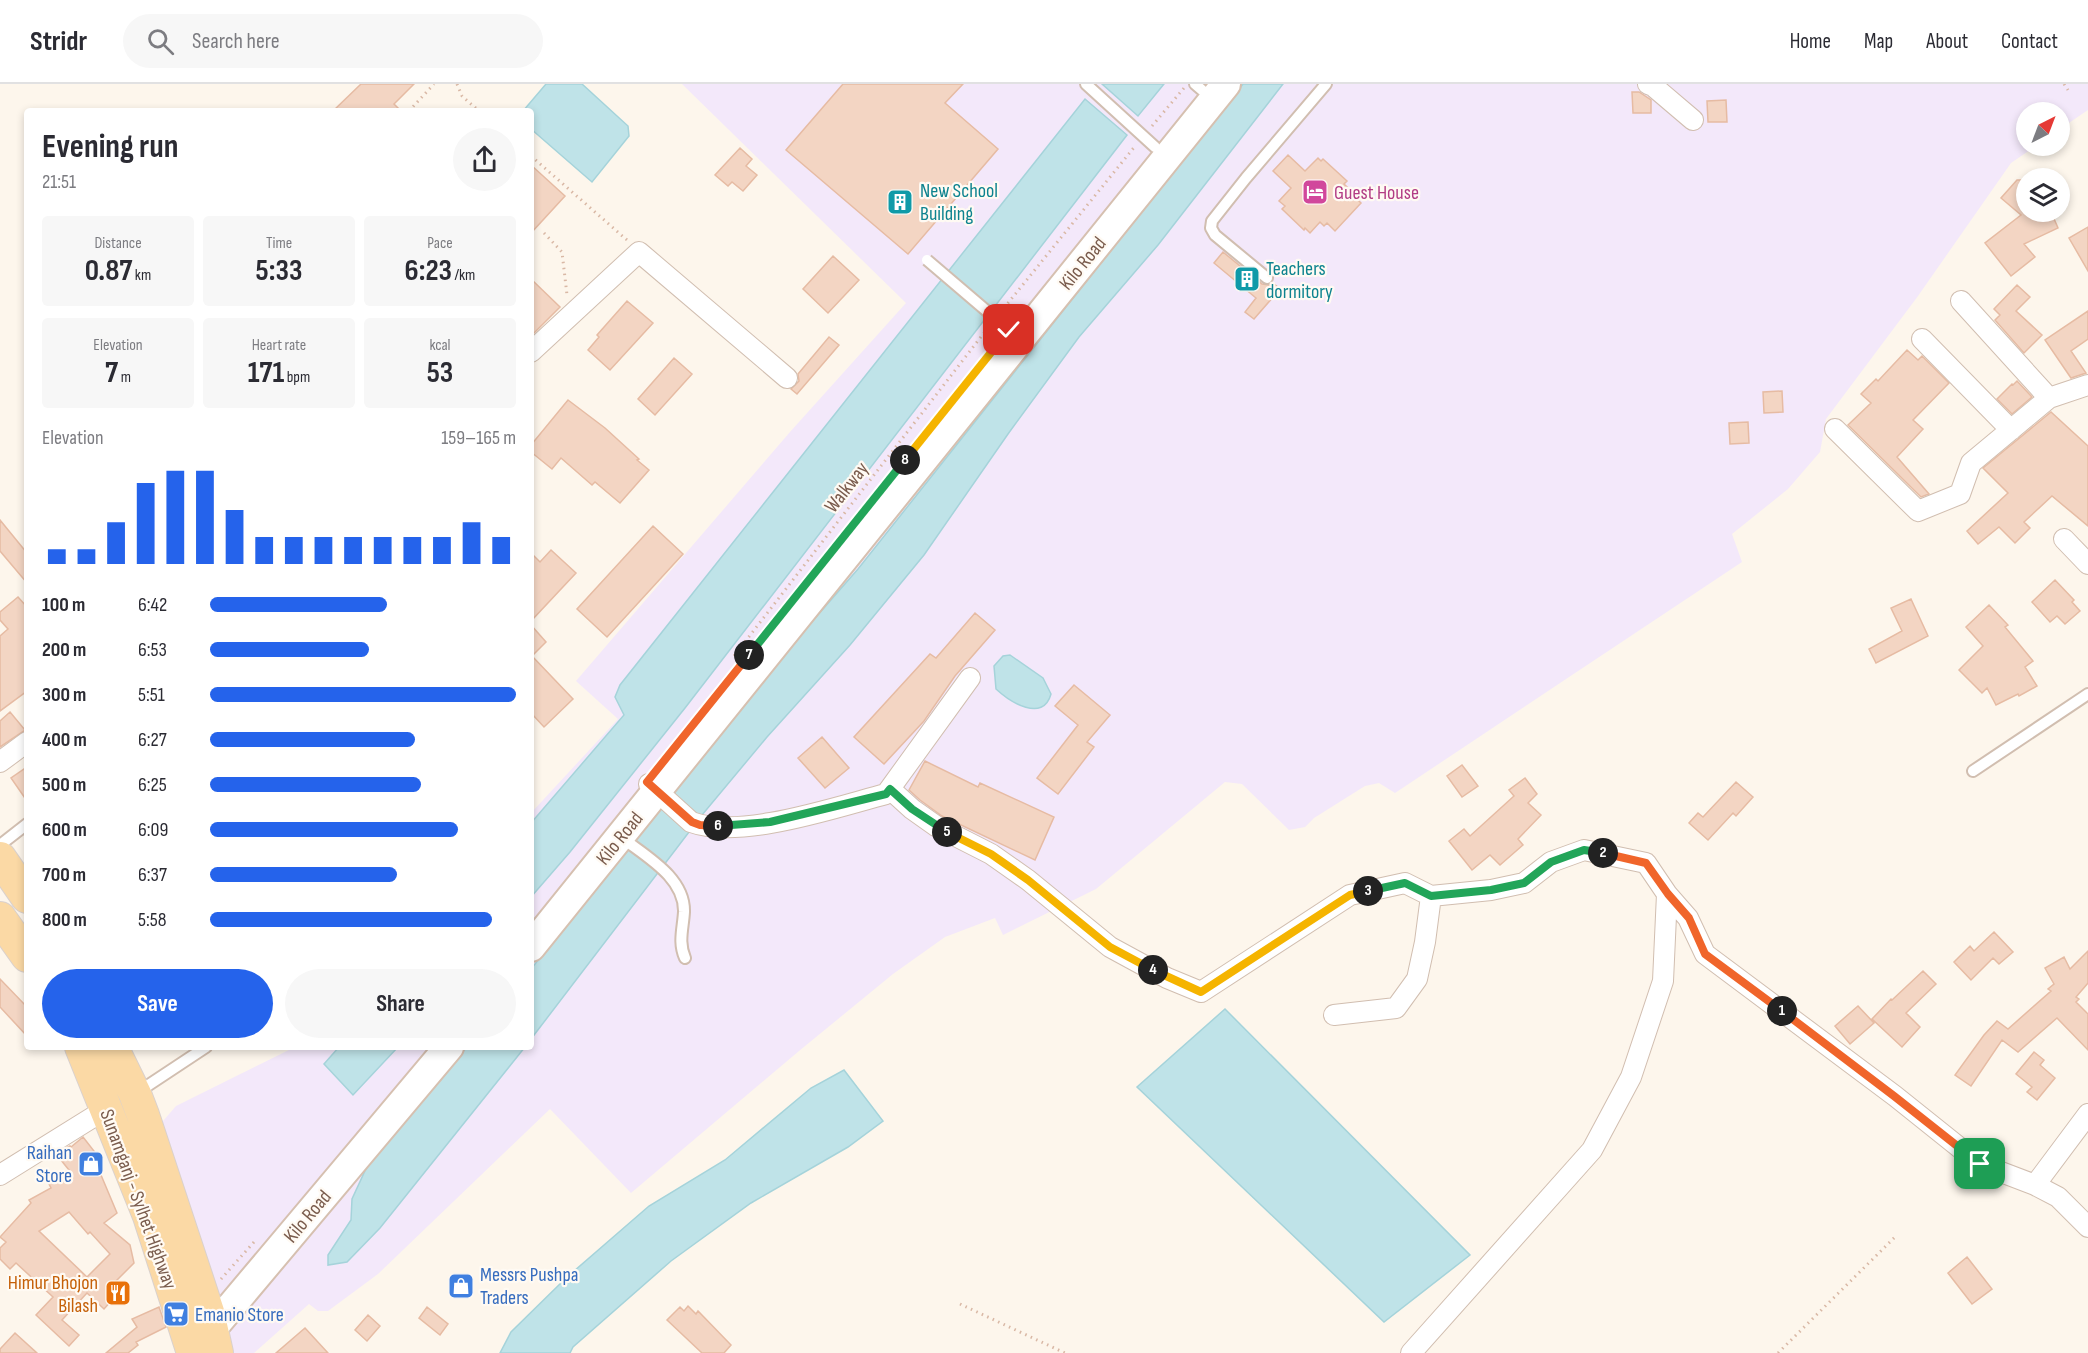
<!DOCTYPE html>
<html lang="en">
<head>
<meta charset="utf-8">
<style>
  body { margin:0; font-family:"Sofia Sans Condensed",sans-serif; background:#f7f7f7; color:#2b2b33; height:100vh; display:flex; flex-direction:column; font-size:22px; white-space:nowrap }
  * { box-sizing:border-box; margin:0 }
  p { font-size:20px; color:#7c7c81 }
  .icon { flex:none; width:33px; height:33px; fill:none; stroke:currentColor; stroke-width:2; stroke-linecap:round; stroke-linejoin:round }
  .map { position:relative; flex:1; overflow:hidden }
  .sheet { position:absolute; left:24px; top:24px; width:510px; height:942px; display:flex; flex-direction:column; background:#fff; border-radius:6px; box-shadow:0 3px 9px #0003 }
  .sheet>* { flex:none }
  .needle { width:39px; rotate:42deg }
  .controls { position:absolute; left:2016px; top:18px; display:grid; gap:12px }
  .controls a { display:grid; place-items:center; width:54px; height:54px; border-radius:50%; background:#fff; box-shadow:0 3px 9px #0003; font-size:30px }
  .pin { position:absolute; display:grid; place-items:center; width:51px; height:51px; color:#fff; margin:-26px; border-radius:12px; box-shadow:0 3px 9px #0006 }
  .km { position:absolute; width:30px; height:30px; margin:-15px; border-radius:50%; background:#222; color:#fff; font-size:16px; line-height:30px; text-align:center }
  .round { display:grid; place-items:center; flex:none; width:63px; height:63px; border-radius:32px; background:#f7f7f7 }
  .overview { display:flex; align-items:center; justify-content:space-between; height:102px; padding:0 18px }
  h1 { font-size:33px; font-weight:700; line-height:45px }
  .metrics { display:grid; grid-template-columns:repeat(3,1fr); gap:9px; height:102px; padding:6px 18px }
  .metrics div { display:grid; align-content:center; border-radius:6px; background:#f7f7f7; text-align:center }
  .metrics b { font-size:30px; font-weight:700 }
  .metrics small { font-size:16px; font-weight:400 }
  .metrics p { font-size:16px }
  .chart { height:168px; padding:12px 18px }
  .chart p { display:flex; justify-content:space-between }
  .chart svg { width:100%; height:108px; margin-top:6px; stroke:#2563eb; stroke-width:6 }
  .action { display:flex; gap:12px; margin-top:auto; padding:12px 18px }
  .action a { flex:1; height:69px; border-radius:36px; background:#2563eb; color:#fff; font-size:24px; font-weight:700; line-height:69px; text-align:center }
  .action a+a { background:#f7f7f7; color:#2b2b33 }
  ul { padding:0 18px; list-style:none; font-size:20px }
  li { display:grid; grid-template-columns:96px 72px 1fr; align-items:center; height:45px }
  li i { height:15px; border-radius:8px; background:#2563eb }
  header { display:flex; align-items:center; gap:36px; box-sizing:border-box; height:84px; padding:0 30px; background:#fff; border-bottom:2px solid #e1e1e2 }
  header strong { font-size:28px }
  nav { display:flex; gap:33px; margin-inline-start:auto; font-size:21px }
  .search { width:420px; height:54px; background:#f7f7f7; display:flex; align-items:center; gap:15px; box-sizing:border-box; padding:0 21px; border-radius:33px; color:#7c7c81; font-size:22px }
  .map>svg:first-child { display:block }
</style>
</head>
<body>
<header>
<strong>Stridr</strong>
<div class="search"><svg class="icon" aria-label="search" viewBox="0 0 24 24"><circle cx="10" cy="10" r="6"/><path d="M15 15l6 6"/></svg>Search here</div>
<nav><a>Home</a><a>Map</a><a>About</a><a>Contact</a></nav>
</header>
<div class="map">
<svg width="2088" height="1269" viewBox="0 0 2088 1269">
  <rect width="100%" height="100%" fill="#fdf6ec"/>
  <path fill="#f3e8fa" d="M682,0h1406v26l-28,19v-17h-34v34h10l-25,17 -93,133 -92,123 -6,33 -32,37 -56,45 10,28 -347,231 -16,-10 -14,3 -51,32 -9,9 -16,3 -47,-46 -17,-2 -129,107 -93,46 -8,-17 -50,19 -52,37 -94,77 -168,142 -81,-84 -172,165 -50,37h-10l-9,-7 -55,49h-30l-67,-225 19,-22 119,-59h236v-234l87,-94 -42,-38 214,-249 116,-129z"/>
  <path fill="#bfe3e8" stroke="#a5d3da" stroke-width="1.5" d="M546,0h36l46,42 1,10 -37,46 -61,-53v-18h-8z
    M1102,0h62l-26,32z
    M1243,0h40l-125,161 -79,92 -71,97 -84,121 -74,90 -83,92 -65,78 -171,224v-70l257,-320 70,-80z
    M1085,15l42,36 -442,573 -115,144 -39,45v-74l93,-108 -9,-18 5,-12z
    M1010,571l33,23 8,16c-8,29 -41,8 -55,-5l-2,-23 9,-10z
    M1225,925l245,246 -86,67 -247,-235z
    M339,963h59l-45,48 -29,-31z
    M467,963h58l-145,181 -33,34 -19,3v-10l23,-35 1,-21 18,-39z
    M844,986l39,51 -35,26 -97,56 -80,58 -98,86 -3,6h-70l11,-21 55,-54 83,-72 76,-46 86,-72z"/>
  <path fill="#f3d5c3" stroke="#e6bba3" stroke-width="1.5" fill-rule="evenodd" d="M361,0h53l-20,20 7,7h-68z
    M843,0h120l-18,19 53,46 -90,105 -122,-104z
    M1632,8h7l12,8v13h-18z
    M1726,16l1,22h-19l-1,-21z
    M740,64l12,11 -6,7 11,9 -14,16 -11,-9 -4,4 -13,-11z
    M1288,71l17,16 13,-13 3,3 2,-2 24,22 -3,3 3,3 -1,1 15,15 -26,28 -8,-8 -3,3 -4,-4 -10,11 -5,-5 -1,2 -22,-21 3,-3 -6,-5 12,-13 -18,-17z
    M531,81l34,31 -34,37z
    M2017,96h5l4,4v28h25l7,16 -34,16 11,13 -24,19 -26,-33 36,-28 -20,-17z
    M2088,143v44l-19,-33z
    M1223,168l39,32 7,1 4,-2 7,6 -26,30 -9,-7 11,-14 -42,-35z
    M833,172l26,24 -31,33 -25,-24z
    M531,195l29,28 -29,29z
    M2017,201l13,12 -14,14 26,24 -18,18 -29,-33 5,-5 -6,-6z
    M627,217l26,22 -43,47 -22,-20 11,-13 -2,-2z
    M2088,227v28l-17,12 15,22 -15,5 -26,-38z
    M829,253l10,8 -42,49 -6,-5 8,-8 -1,-7z
    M1907,266l11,10 4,-4 27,27 -36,37 10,9 -26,28 32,37 -8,3 -73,-72 23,-22 -10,-9 15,-15 2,2z
    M674,274l18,16 -37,41 -17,-16z
    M2017,297l15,16 -20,17 -15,-15 15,-15 1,1z
    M1782,307l1,21 -19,1 -1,-21z
    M568,316l37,28 34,31 -2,1 12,10 -29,33 -25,-21 -3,3 -31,-27 -9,11 -21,-17v-7z
    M2051,328l37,34v80l-36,-30 -28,26 6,6 -15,15 -16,-16 -21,17 -11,-13 41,-38 -25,-25z
    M1748,338l1,21 -19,1 -1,-21z
    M0,436l27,33v30l-27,-32z
    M653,442l30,28 -76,83 -30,-28z
    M551,466l25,23 -45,48v-68l9,9z
    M2055,496l19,20 -2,2 8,9 -15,13 -8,-8 -7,6 -18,-20z
    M18,513l9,10v84l-27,20v-75l8,-7 -8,-9v-8z
    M1911,515l17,37 -52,27 -7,-14 33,-18 -11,-23z
    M1989,521l19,20 -3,2 28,34 -8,6 12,19 -18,10 -1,-2 -22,11 -9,-17 -5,5 -23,-23 24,-24 -17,-19z
    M975,529l20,17 -40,46 -31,45 -40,43 -30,-27 76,-83 6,4z
    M531,541l15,17 -14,14 41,43 -29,28 -13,-14z
    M1074,601l36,30 -23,27 7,5 -36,47 -21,-16 41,-53 -23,-19z
    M10,628l15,18 -25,17v-26z
    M822,653l27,31 -24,20 -27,-30z
    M925,677l53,26 2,-4 74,34 -19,43 -93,-44 -22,-16 -11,-10z
    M1462,681l16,21 -16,11 -15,-21z
    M27,683v34l-16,-23z
    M1525,694l12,16 -9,9 13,12 -23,24 5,6 -23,20 -10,-10 -18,15 -23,-29 15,-12 6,7 44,-40 -5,-6z
    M1736,698l17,15 -17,19 -3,-3 -25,27 -19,-17 9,-10 5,4z
    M1994,848l19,20 -14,12 -6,-6 -22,22 -17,-18 16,-16 4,5z
    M2088,867v32l-12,14 3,2 -3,3 12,12v36l-31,-32 -39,34 -16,-12 -31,46 -16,-11 29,-40 13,-14 11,8 43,-38 -3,-2 6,-5 -9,-16 19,-11 6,12z
    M1923,887l13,13 -30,29 14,14 -18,20 -30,-28 19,-20 1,1z
    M0,895l27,28v29l-27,-29z
    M1858,922l16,17 -24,21 -15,-18z
    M2034,968l10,8 -4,5 15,13 -18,22 -10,-8 5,-5 -16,-13z
    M83,1053l11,14 7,24 16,38 -13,10 26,22 4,18 -27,27 5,5v5l-8,9 -17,-16 -25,27 17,15 -10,11 -33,-31 17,-18 -37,-34 -6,6 -10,-10v-11l6,-6 -6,-5 31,-34 -2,-3 22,-12 -4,-8 22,-10 -13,-16 14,-8 1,1zM69,1128l19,22 2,-2 20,22 -23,23 -48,-46z
    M1967,1173l25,32 -20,15 -24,-31z
    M688,1222l8,8 2,-3 33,34 -7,8h-22l-35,-33 13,-13 4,4z
    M159,1223l7,20 -30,15 2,3 -10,8h-22l31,-26 -5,-8z
    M427,1223l21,17 -8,11 -21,-17z
    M368,1231l12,11 -13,15 -12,-11z
    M305,1244l23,25h-52z
    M15,1249l22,20h-37v-4z"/>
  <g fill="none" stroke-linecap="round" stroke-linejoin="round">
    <g stroke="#d1beb0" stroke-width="14">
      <path id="lane" d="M1086,0l69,63
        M1195,0l7,6
        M1267,194l-52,-43 -4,-7 1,-7 34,-43 80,-94
        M1973,687l115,-77
        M621,753c24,19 64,40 63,75 -1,17 -6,30 1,46
        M0,761l27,-21
        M138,1008l68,-45"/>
    </g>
    <g stroke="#d1beb0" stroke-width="22">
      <path id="street" d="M1648,0l5,2 40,34
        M1961,217l88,97
        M1922,255l89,91
        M531,268l108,-100 148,126
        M1835,345l83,82 42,-17 11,-31 78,-65 39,-13
        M2064,455l24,25
        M0,678l27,-20
        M649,700l42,38c49,18 145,-15 195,-28l84,-116
        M890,705l22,20 24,17 55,28 37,26 82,67 57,31 34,14 149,-97 55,-12 26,13
        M1667,810l21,24 17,36 190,142 85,68 55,21
        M1334,931l62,-7 21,-29 8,-37 6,-46 60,-6 33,-7 27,-21 33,-12 62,13 21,31 -4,87 -32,96 -39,73 -181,203
        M2088,1030l-53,71 23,12 30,30
        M0,1091l106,-66"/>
    </g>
    <g stroke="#d6c0b0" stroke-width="32">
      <path id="secondary" d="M531,863l695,-863
        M212,1245l237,-282"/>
    </g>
    <g stroke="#dad1cd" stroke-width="34">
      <path id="primary" d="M0,774l27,39
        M0,834l27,38
        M81,963l68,169 44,137
        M112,963l23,47 8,21 65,197 9,41"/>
    </g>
    <path stroke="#d9b8a5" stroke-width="3" stroke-dasharray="1.5 4.5" stroke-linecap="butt" d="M457,0l5,12 17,15
      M2064,0l4,6
      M409,27l25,-27
      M1152,42l32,-38
      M531,72l96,84
      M544,149l18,19 5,43
      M1004,224l132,-163
      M734,572l253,-327
      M221,1195l33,-37
      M960,1220l105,49
      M1778,1269l118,-117"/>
    <use href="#lane" stroke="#fff" stroke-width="10"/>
    <use href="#street" stroke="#fff" stroke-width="20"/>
    <use href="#secondary" stroke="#fff" stroke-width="28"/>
    <use href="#primary" stroke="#fbd9a5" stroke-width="32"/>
    <g stroke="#d1beb0" stroke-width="14" stroke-linecap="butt">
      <path id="lane-bridge" d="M927,176l82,70"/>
    </g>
    <use href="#lane-bridge" stroke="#fff" stroke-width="10"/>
  </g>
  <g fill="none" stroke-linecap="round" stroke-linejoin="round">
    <g stroke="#fff" stroke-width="12">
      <path id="split-1" d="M1782,927l112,85 86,68"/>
    </g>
    <g stroke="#fff" stroke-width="12">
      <path id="split-2" d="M1603,769l43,10 22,31 21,24 16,36 77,57"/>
    </g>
    <g stroke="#fff" stroke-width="12">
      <path id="split-3" d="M1368,807l37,-8 26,13 60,-6 33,-7 27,-21 33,-12 19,3"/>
    </g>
    <g stroke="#fff" stroke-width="12">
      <path id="split-4" d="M1153,886l48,22 149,-97 18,-4"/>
    </g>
    <g stroke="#fff" stroke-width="12">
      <path id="split-5" d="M947,748l44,22 37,26 82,67 43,23"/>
    </g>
    <g stroke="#fff" stroke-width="12">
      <path id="split-6" d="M718,742l52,-4 116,-28 4,-5 22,20 35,23"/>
    </g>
    <g stroke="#fff" stroke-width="12">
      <path id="split-7" d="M718,742l-18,-1 -8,-3 -45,-40 102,-127"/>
    </g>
    <g stroke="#fff" stroke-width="12">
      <path id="split-8" d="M749,571l156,-195"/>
    </g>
    <g stroke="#fff" stroke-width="12">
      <path id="split-9" d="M905,376l104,-130"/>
    </g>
    <use href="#split-1" stroke="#f0652b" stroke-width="8"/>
    <use href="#split-2" stroke="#f0652b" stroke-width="8"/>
    <use href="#split-3" stroke="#22a559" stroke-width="8"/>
    <use href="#split-4" stroke="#f5b400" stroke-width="8"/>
    <use href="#split-5" stroke="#f5b400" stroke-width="8"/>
    <use href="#split-6" stroke="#22a559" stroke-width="8"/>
    <use href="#split-7" stroke="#f0652b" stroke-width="8"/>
    <use href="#split-8" stroke="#22a559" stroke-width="8"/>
    <use href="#split-9" stroke="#f5b400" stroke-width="8"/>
  </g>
  <defs>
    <g id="hotel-square" transform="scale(1.35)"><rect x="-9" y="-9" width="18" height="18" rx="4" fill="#d1479c" stroke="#fffaf3"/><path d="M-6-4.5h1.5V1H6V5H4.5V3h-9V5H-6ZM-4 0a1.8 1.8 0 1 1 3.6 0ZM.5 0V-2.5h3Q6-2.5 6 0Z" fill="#fff"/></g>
    <g id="building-square" transform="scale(1.35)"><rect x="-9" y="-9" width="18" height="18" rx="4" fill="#0f9aa8" stroke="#fffaf3"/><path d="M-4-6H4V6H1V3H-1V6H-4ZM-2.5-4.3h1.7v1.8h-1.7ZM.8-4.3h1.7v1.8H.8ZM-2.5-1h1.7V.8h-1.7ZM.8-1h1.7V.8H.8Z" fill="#fff"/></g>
    <g id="shop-square" transform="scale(1.35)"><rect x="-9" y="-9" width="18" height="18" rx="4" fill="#3f7fe0" stroke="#fffaf3"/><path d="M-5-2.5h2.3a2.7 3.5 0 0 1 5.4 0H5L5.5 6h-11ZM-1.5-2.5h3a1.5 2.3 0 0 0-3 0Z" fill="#fff"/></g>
    <g id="restaurant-square" transform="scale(1.35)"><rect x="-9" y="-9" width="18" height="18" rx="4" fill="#e8710a" stroke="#fffaf3"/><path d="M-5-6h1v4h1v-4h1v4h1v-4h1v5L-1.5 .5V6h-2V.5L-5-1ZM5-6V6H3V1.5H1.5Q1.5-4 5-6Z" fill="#fff"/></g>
    <g id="supermarket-square" transform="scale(1.35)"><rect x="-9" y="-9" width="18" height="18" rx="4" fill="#3f7fe0" stroke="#fffaf3"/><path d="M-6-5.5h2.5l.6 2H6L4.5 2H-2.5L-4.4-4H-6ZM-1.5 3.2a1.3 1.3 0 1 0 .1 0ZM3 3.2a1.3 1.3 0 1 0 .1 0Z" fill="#fff"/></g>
  </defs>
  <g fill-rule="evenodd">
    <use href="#hotel-square" x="1315" y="108"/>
    <use href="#building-square" x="900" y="118"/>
    <use href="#building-square" x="1247" y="195"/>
    <use href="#shop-square" x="91" y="1080"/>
    <use href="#shop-square" x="461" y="1202"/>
    <use href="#restaurant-square" x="118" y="1209"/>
    <use href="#supermarket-square" x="176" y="1230"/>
  </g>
  <g text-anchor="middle" stroke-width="4.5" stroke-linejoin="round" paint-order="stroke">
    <g font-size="20" fill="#0d838f" stroke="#fffaf3" text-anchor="start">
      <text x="920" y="113">New School<tspan x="920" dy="23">Building</tspan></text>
      <text x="1266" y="191">Teachers<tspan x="1266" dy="23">dormitory</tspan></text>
    </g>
    <g font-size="20" fill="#b23c85" stroke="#fffaf3" text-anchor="start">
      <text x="1334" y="115">Guest House</text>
    </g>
    <g font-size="20" fill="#7a5c4d" stroke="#fffaf3">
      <text transform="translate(1082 179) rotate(-51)" y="7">Kilo Road</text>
      <text transform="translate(846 403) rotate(-52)" y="7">Walkway</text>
      <text transform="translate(619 754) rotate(-51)" y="7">Kilo Road</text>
      <text transform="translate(139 1115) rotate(70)" y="7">Sunamganj - Sylhet Highway</text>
      <text transform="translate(307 1132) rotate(-50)" y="7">Kilo Road</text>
    </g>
    <g font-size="20" fill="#366cbe" stroke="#fffaf3" text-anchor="start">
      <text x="72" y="1075" text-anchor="end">Raihan<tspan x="72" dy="23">Store</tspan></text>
      <text x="480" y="1197">Messrs Pushpa<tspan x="480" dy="23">Traders</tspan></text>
      <text x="195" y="1237">Emanio Store</text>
    </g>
    <g font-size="20" fill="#c56008" stroke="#fffaf3" text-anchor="end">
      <text x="98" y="1205">Himur Bhojon<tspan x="98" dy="23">Bilash</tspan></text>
    </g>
  </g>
</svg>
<div class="controls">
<a><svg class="needle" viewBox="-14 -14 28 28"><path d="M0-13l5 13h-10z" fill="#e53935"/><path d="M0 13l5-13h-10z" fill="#7c7c81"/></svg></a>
<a><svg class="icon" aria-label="layers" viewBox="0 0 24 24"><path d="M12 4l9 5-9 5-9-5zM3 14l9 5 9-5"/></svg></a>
</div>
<div class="pin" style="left:1980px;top:1080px;background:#1e9e55"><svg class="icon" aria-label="arrive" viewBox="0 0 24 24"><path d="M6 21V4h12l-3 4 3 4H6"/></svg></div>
<div class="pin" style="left:1009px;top:246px;background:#d93025"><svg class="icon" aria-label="check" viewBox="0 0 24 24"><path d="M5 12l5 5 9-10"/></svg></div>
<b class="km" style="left:1782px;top:927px">1</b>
<b class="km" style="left:1603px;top:769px">2</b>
<b class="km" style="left:1368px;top:807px">3</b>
<b class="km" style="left:1153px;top:886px">4</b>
<b class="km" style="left:947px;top:748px">5</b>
<b class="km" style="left:718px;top:742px">6</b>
<b class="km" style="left:749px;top:571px">7</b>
<b class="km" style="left:905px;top:376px">8</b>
<section class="sheet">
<div class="overview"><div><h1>Evening run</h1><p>21:51</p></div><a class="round"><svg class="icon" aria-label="share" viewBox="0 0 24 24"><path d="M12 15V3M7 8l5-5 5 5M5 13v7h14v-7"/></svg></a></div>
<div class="metrics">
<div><p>Distance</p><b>0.87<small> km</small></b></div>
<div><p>Time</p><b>5:33</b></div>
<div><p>Pace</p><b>6:23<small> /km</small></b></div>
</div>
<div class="metrics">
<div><p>Elevation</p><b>7<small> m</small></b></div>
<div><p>Heart rate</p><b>171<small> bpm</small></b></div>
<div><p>kcal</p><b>53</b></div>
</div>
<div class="chart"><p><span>Elevation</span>159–165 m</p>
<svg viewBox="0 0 160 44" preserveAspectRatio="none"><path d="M5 44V38M15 44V38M25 44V27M35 44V11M45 44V6M55 44V6M65 44V22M75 44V33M85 44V33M95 44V33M105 44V33M115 44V33M125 44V33M135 44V33M145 44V27M155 44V33"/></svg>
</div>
<ul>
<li><b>100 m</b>6:42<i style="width:58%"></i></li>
<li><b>200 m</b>6:53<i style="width:52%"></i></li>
<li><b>300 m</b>5:51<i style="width:100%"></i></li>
<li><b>400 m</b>6:27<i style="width:67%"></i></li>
<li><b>500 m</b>6:25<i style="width:69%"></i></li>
<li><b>600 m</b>6:09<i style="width:81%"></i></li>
<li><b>700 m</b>6:37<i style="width:61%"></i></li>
<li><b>800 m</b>5:58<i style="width:92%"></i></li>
</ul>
<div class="action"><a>Save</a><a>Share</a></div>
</section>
</div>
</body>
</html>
